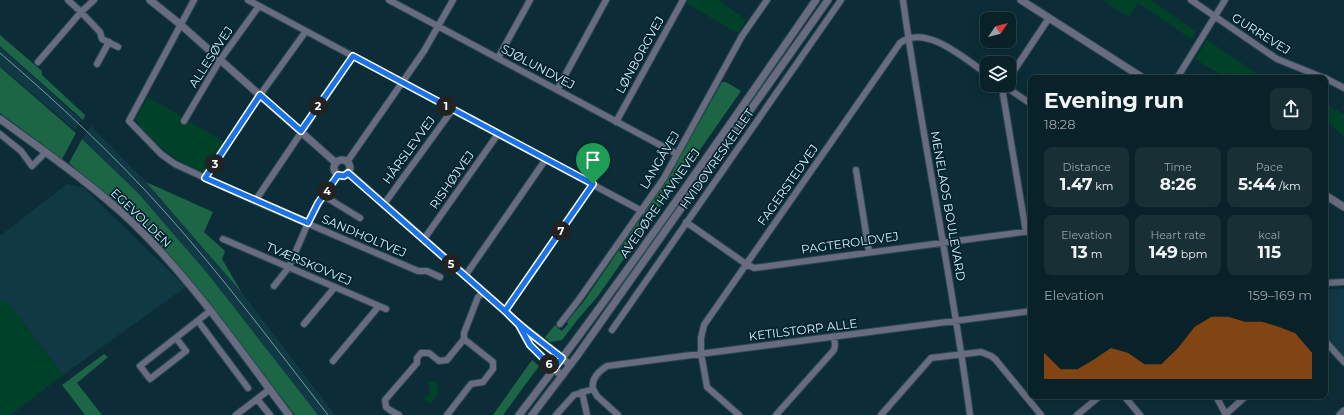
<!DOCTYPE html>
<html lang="en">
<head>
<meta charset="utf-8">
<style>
  body { margin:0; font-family:Montserrat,sans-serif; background:#172f35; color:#f1f3f6; height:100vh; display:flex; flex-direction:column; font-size:15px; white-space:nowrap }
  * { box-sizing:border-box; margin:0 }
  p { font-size:13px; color:#99a4a8 }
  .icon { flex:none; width:22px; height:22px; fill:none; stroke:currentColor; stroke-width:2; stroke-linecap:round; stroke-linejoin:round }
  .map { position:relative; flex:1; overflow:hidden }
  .drawer { position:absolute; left:1028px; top:75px; width:300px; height:324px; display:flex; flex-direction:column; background:#092229; border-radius:8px; box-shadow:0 4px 16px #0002,0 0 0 1px #293f46 }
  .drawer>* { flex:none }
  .needle { width:26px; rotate:55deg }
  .controls { position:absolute; left:980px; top:12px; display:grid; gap:8px }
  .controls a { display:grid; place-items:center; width:36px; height:36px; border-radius:8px; background:#092229; box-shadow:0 4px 16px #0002,0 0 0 1px #293f46; font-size:20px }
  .pin { position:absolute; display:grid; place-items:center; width:34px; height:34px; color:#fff; margin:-41px -17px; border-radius:50% 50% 50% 0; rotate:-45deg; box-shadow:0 0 4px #0007 }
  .pin .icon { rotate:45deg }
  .km { position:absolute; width:20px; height:20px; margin:-10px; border-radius:50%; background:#222; color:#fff; font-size:11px; line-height:20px; text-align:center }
  .round { display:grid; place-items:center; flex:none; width:42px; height:42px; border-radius:8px; background:#172f35 }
  .headline { display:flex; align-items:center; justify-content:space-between; height:68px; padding:0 16px }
  h1 { font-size:22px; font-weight:700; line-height:30px }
  .figures { display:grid; grid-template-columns:repeat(3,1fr); gap:6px; height:68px; padding:4px 16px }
  .figures div { display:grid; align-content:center; border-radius:8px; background:#172f35; text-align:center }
  .figures b { font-size:17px; font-weight:700 }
  .figures small { font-size:11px; font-weight:400 }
  .figures p { font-size:11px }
  .chart { height:112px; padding:8px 16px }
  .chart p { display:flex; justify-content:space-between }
  .chart svg { width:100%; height:72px; margin-top:4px; fill:#b45309; opacity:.7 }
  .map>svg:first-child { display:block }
</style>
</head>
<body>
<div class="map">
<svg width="1344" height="415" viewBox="0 0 1344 415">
  <rect width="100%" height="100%" fill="#0c2d37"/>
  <path fill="#113945" d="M0,47l81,73 -6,10 -75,-64z
    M91,126l55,56 96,111 93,122h-17l-110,-141 -69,-80 -57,-55z
    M67,184l17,4 102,99 -123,88 -57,-75 -6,4v-68z
    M1344,288v70l-19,-21v-47z"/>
  <path fill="#004229" d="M688,0h30l28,20 -8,13 -52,-30z
    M1103,0h48l45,32 -5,7 -53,-36 -10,14z
    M1207,40l57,38h-38l-31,-19z
    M148,97l76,45 -21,30c-22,-10 -35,-17 -52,-34 -7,-7 -12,-11 -15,-20z
    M1325,104l19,10v23l-19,-17z
    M6,300l57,75 -53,40h-10v-111z
    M429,382h8l1,12 -8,10 -6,-5 6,-7z"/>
  <path fill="#1c6645" d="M0,35l42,36v4l43,40 -2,5 -83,-74z
    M0,67l76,66 -14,26 -62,-46z
    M722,82h4l15,9 -143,205 -20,23 -16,21 -12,2 -5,-5 10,-12 7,6 6,-7 -1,-2 2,-3 15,-18 89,-130 1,-4z
    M82,139l57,55 69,80 110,141h-23l-98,-128 -30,-35 -31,-31 -67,-58z
    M146,182l67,30 -9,20 21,19 -3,8 20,34z
    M104,354l4,3 -31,26 25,32h-17l-23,-30z
    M532,360l7,6 -36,49h-10z"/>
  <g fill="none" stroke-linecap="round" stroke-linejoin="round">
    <g stroke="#284953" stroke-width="8">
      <path id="minor" d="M68,0l13,12 13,-12
        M194,0l-65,121 32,33 14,10 80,37 163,70h9l13,6
        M248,0l394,211
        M389,0l288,154
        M903,0c19,139 49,276 67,415
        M1191,0l86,59 47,19
        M498,58l32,-58
        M38,62l43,-50 19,20 2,7 16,8
        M97,64l12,-22
        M1009,78l40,-60
        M1177,78l48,-78
        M1325,78l19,10
        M1003,85l28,19
        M1004,85l-1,9 23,138
        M557,90l49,-90
        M184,121l36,-61 39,-54
        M616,122l67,-122
        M0,134l21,17 11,15 13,-13
        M347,162l77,-111 29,-51
        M856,170l13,82
        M205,178l55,-83 46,-64
        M324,196l36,22
        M255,201l98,-145
        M384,204l69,-95
        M686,222l60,42 8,4 277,-37
        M223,239l163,70
        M424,239l74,-105
        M465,276l81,-117
        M1325,283l19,-1
        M274,286l15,-19 19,-44 11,-20 19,-28
        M505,311l88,-126
        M198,321l50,67
        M304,324l31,-37
        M560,324l20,-26 84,-120 78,-142 25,-36
        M612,330l229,-330
        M176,338l10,13 -36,28 -10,-13 70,-55
        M1325,341l19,21
        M333,361l46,-55
        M593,389c-2,-10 6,-18 14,-23l424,-55
        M593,389l4,7 21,19
        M582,392l5,23
        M1124,396l16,19
        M1216,396l10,19
        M257,399l13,16
        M1226,414l20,-18
        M236,415l34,-26
        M399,415c-5,-3 -9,-4 -13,-8l-1,-7 32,-37v-5l4,-5h8l10,8 8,-1 17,-21v-6l14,-36 6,-5
        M447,415l24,-31 12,-2 10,-13v-7l-29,-23
        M556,415l18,-20 19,-6
        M739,415l-32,-28 -6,-34v-15l3,-13 196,-282c26,-20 66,17 87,31
        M776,415l58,-65 1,-5 -1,-8
        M881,415l50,-57 50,-6 10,4 4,3 46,56
        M1077,415l23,-19"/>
    </g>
    <g stroke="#284953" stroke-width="9">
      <path id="tertiary" d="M150,0l31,25 155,138
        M1021,0l122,78
        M0,119c45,33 92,65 132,103 60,58 107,127 157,193
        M334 168a8 8 0 1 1 16 0a8 8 0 1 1-16 0Z
        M349,173l156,138 14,14 17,12 34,28
        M1325,195l19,12
        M520,327l10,18 32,31
        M519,415c104,-135 200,-275 297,-415
        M532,415l45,-59 251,-356
        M1340,415l4,-4"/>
    </g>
    <use href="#minor" stroke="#696b7f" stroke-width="6"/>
    <use href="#tertiary" stroke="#696b7f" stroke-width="7"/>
    <path stroke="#7999a3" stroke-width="1" d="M0,53c58,50 114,102 165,159 58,65 110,135 163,203"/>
  </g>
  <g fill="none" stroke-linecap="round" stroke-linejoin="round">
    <g stroke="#fff" stroke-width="8">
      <path id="route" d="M593,184l-240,-128 -52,75 -41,-36 -55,83 103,45 10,-20 20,-28 6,1 4,-3 157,138c18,18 38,32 57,47l-8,11 -24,-24 -11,-20 -14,-14 88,-127"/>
    </g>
    <use href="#route" stroke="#1a73e8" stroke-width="5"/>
  </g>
  <g text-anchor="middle" stroke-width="3.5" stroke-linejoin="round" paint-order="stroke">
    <g font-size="12" fill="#d4f3fd" stroke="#02232d">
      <text transform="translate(1261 34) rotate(32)" y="4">GURREVEJ</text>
      <text transform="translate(640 55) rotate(-61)" y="4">LØNBORGVEJ</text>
      <text transform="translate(211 57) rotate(-57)" y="4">ALLESØVEJ</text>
      <text transform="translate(538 67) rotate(28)" y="4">SJØLUNDVEJ</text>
      <text transform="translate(409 150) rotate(-54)" y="4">HÅRSLEVVEJ</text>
      <text transform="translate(717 159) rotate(-55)" y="4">HVIDOVRESKELLET</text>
      <text transform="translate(660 160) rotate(-59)" y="4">LANGÅVEJ</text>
      <text transform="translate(452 180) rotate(-55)" y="4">RISHØJVEJ</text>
      <text transform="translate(788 185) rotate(-55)" y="4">FAGERSTEDVEJ</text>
      <text transform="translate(660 203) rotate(-55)" y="4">AVEDØRE HAVNEVEJ</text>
      <text transform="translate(948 206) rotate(80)" y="4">MENELAOS BOULEVARD</text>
      <text transform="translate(141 218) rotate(44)" y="4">EGEVOLDEN</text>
      <text transform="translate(364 236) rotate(23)" y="4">SANDHOLTVEJ</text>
      <text transform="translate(850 243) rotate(-8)" y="4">PAGTEROLDVEJ</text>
      <text transform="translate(309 264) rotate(23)" y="4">TVÆRSKOVVEJ</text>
      <text transform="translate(803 330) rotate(-7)" y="4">KETILSTORP ALLE</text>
    </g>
  </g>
</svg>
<div class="controls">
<a><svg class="needle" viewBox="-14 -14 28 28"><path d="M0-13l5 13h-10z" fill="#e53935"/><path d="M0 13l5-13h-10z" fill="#99a4a8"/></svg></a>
<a><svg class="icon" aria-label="layers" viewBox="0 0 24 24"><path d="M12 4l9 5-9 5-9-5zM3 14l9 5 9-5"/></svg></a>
</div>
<div class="pin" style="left:593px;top:184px;background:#1e9e55"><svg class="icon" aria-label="arrive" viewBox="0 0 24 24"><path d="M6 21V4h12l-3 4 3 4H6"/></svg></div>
<b class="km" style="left:446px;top:106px">1</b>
<b class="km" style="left:318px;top:106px">2</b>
<b class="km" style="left:215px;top:164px">3</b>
<b class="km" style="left:327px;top:191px">4</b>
<b class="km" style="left:451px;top:264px">5</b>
<b class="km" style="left:549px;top:364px">6</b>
<b class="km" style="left:561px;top:231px">7</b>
<section class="drawer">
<div class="headline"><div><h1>Evening run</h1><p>18:28</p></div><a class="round"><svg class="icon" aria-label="share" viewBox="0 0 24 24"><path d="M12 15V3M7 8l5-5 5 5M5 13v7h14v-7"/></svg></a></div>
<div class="figures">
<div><p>Distance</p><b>1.47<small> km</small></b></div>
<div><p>Time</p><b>8:26</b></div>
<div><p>Pace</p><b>5:44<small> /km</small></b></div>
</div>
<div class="figures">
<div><p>Elevation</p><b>13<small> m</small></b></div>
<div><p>Heart rate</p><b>149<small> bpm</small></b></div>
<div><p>kcal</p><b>115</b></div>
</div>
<div class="chart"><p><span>Elevation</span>159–169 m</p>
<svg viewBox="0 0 160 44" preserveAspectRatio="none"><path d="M0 44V28L10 38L20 38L30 32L40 25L50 28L60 35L70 35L80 25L90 12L100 6L110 6L120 9L130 9L140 12L150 16L160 28V44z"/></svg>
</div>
</section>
</div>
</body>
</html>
